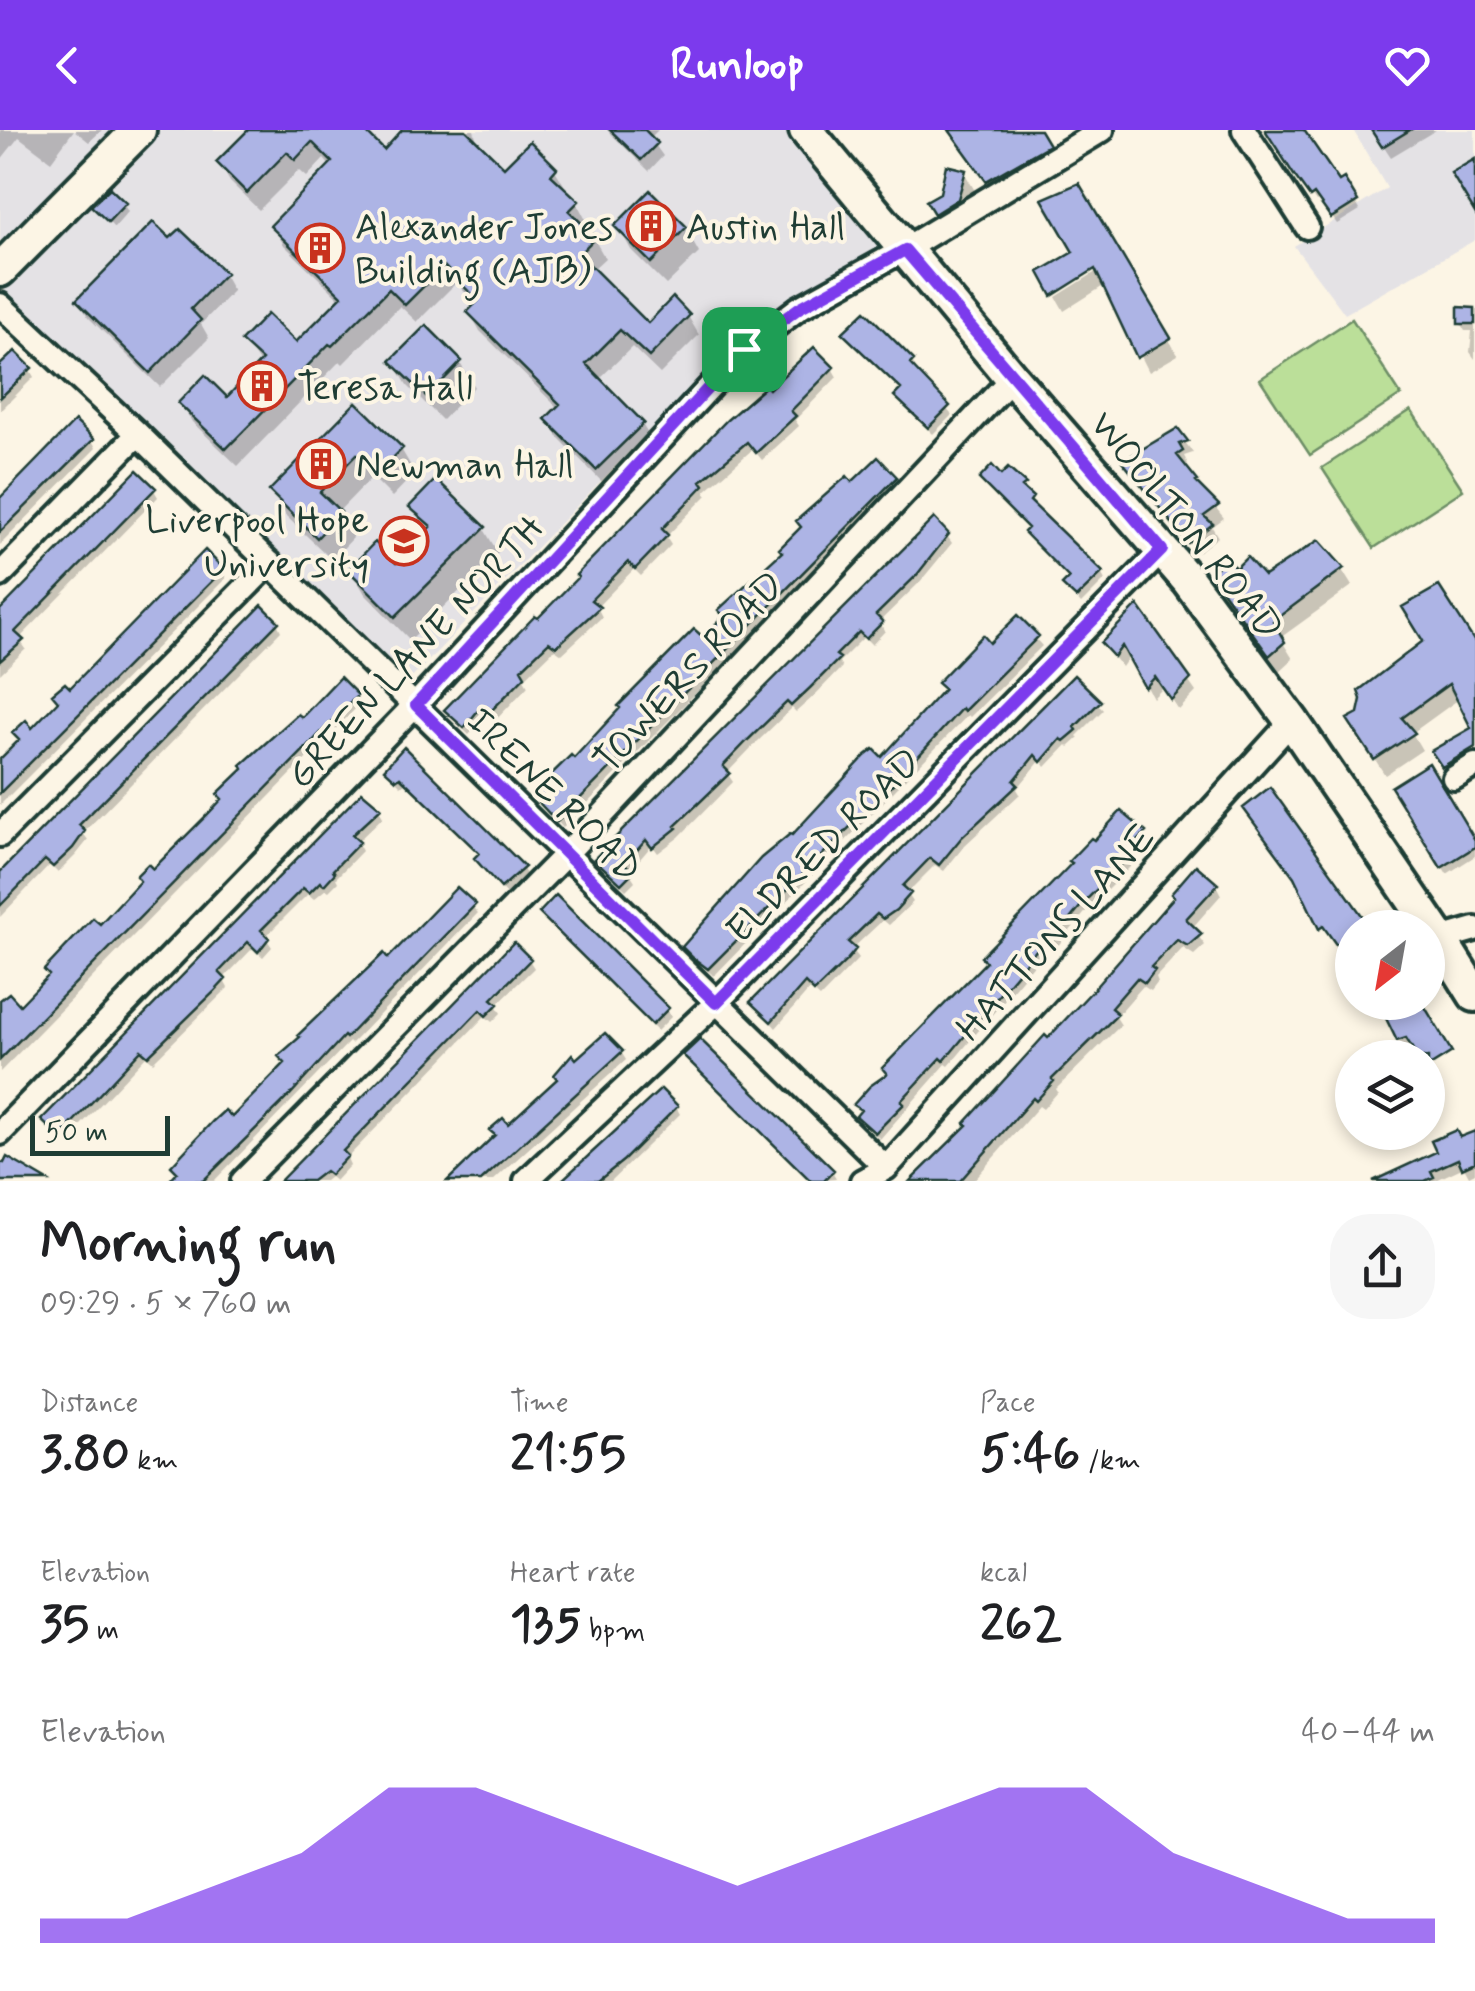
<!DOCTYPE html>
<html lang="en">
<head>
<meta charset="utf-8">
<style>
  body { margin:0; font-family:Mynerve,sans-serif; background:#f6f6f6; color:#202124; height:100vh; display:flex; flex-direction:column; font-size:38px; white-space:nowrap }
  * { box-sizing:border-box; margin:0 }
  p { font-size:32px; color:#757577 }
  .icon { flex:none; width:55px; height:55px; fill:none; stroke:currentColor; stroke-width:2; stroke-linecap:round; stroke-linejoin:round }
  .map { position:relative; height:1051px; overflow:hidden }
  .drawer { display:flex; flex-direction:column; background:#fff; flex:1 }
  .drawer>* { flex:none }
  .needle { width:65px; rotate:211deg }
  .controls { position:absolute; left:1335px; top:780px; display:grid; gap:20px }
  .controls a { display:grid; place-items:center; width:110px; height:110px; border-radius:50%; background:#fff; box-shadow:0 5px 15px #0003; font-size:50px }
  .scale { position:absolute; left:30px; bottom:25px; width:140px; box-sizing:border-box; padding-left:10px; border:5px solid #1f3d34; border-top:0; font-size:28px; line-height:35px; white-space:nowrap; color:#1f3d34; -webkit-text-stroke:8px #fcf5e5; paint-order:stroke }
  .pin { position:absolute; display:grid; place-items:center; width:85px; height:85px; color:#fff; margin:-42px; border-radius:20px; box-shadow:0 5px 15px #0006 }
  .round { display:grid; place-items:center; flex:none; width:105px; height:105px; border-radius:40px; background:#f6f6f6 }
  .head { display:flex; align-items:center; justify-content:space-between; height:170px; padding:0 40px }
  h1 { font-size:55px; font-weight:700; line-height:75px }
  .metrics { display:grid; grid-template-columns:repeat(3,1fr); gap:15px; height:170px; padding:10px 40px }
  .metrics div { display:grid; align-content:center }
  .metrics b { font-size:50px; font-weight:700 }
  .metrics small { font-size:28px; font-weight:400 }
  .metrics p { font-size:28px }
  .chart { height:280px; padding:20px 40px }
  .chart p { display:flex; justify-content:space-between }
  .chart svg { width:100%; height:180px; margin-top:10px; fill:#7c3aed; opacity:.7 }
  header { display:flex; justify-content:space-between; align-items:center; height:130px; padding:0 40px; background:#7c3aed; color:#fff; font-size:45px; font-weight:700 }
  .map>svg:first-child { display:block }
</style>
</head>
<body>
<header><svg class="icon" aria-label="back" viewBox="0 0 24 24"><path d="M15 5l-7 7 7 7"/></svg>Runloop<svg class="icon" aria-label="heart" viewBox="0 0 24 24"><path d="M12 20l-8-8c-3-5 5-10 8-4 3-6 11-1 8 4z"/></svg></header>
<div class="map">
<svg width="1475" height="1051" viewBox="0 0 1475 1051">
  <rect width="100%" height="100%" fill="#fcf5e5"/>
  <filter id="ink" filterUnits="userSpaceOnUse"><feTurbulence type="fractalNoise" baseFrequency=".01" numOctaves="2"/><feDisplacementMap in="SourceGraphic" scale="20" xChannelSelector="R" yChannelSelector="G"/><feConvolveMatrix kernelMatrix="1 2 1 2 8 2 1 2 1" color-interpolation-filters="sRGB"/></filter>
  <g filter="url(#ink)">
    <path fill="#e4e2e5" d="M0,0h792l93,115 -90,50 -61,47 -325,339 -409,-395z
      M1353,0h122v110l-130,74 -51,-68 93,-58z"/>
    <path fill="#bbdf99" stroke="#6d8e66" stroke-width="2.5" d="M1352,189l49,76 -91,60 -50,-76z
      M1411,280l52,80 -89,58 -52,-80z"/>
    <path fill="#0003" d="M0,0h74l-23,31 -32,-24 -19,24z
      M74,0h28l-13,12z
      M252,0h107l25,23 19,-23h71l4,15 26,26 51,-1 11,18 -2,3 13,12 10,19 -5,5 12,12 11,19 -13,12 56,56 40,-10 11,19 -39,39 -28,-27 -34,33 44,44 11,19 -45,45 -49,-50 -11,-18 11,-11 -79,-78 -10,-18 7,-8 -21,-22 -39,39 -17,-16 -57,58 -3,-3 -102,105 -46,-44 -11,-19 46,-3 34,-35 -17,-24 52,4 45,-45 -57,-55 -11,-19 58,-59 -7,-8 -17,18 -8,-7 -40,40 -29,-28 -11,-19z
      M607,0h51l-8,8 13,18 -14,15z
      M948,0h89l24,40 -59,34z
      M1267,0h34l38,55 4,-4 17,29 -23,14 -17,-24 -4,2z
      M1373,0h63l-45,27z
      M964,42l14,24 -7,28 -21,13 -21,-35z
      M1078,56l100,169 -29,17 -44,-87 -41,26 -8,-14 51,-32 -31,-12z
      M124,75l4,7 -14,16 -19,-21z
      M618,96l67,2 14,25 -33,32 -35,-35z
      M170,112l54,33 9,16 -32,33 8,14 -49,49 -72,-70 -9,-16z
      M1475,181v48l-5,-7 2,-21h-7l-5,-8z
      M426,198l34,35 14,24 -32,33 -35,-35 -14,-24z
      M845,204l67,27 4,8 -3,3 39,43 -19,19 -31,-31 -4,-7 4,-5z
      M832,238l5,9 -42,43 4,6 -37,34 -9,-11 -48,42 2,4 -41,42 5,8 -30,31 -7,-7 -37,38 5,10 -40,37 -7,-5 -31,30 4,7 -34,36 -8,-7 -17,20 -17,-17 -5,-8 322,-318z
      M0,239l30,1 4,7 -34,34z
      M356,275l45,44 14,24 -23,24 -20,-20 -34,35 15,26 -21,22 -46,-44 -14,-24z
      M1177,301l16,22 -9,3 4,8 -5,3 41,51 -12,9 6,10 -21,16 -64,-79z
      M92,310l4,8 -96,97v-43z
      M895,348l5,7 -337,343 -29,-33 169,-155 101,-112 48,-43z
      M1001,349l23,6 10,23 67,65 4,7 -24,24 -16,-18 6,-6 -40,-40 -4,-8 2,-2 -47,-50z
      M437,352l47,47 14,24 -88,87 -45,-46 -14,-24 45,-4 30,-35 -14,-24z
      M154,360l4,7 -139,142 7,10 -26,25v-60z
      M947,406l5,7 -33,40 -40,39 6,9 -13,14 -8,-8 -25,25 3,5 -28,29 -18,16 -4,-4 -39,38 -26,27 6,9 -54,55 -21,16 -6,-8 -23,27 6,9 -9,9 -24,-23 -4,-8z
      M1318,413l24,27 10,16 -72,52 13,21 -13,12 -58,-82 13,-17 28,8z
      M222,440l4,8 -226,227v-42l70,-71z
      M1138,479l58,83 -17,18 -15,-23 -11,11 -23,-43 -8,12 -18,-23z
      M1018,489l24,27 -72,71 -2,-2 -254,261 -24,-20 -5,-9 107,-108 90,-79 63,-68 -5,-9 50,-37z
      M277,493l4,8 -198,202 5,7 -12,15 -18,18 -8,-8 -50,52v-42z
      M1475,517v78l-16,-26 -47,34 10,17 -37,25 -25,-39z
      M1074,549l29,31 -26,26 2,2 -10,9 -2,-2 -21,22 -5,-7 -24,29 3,5 -55,51 -21,26 -9,-6 -28,28 6,9 -24,23 -6,-5 -31,29 7,9 -39,40 -10,-9 -34,39 -23,-26z
      M356,567l4,7 -360,368v-53l20,-11 80,-80 111,-114 35,-44 56,-49z
      M404,620l119,119 4,7 -21,18 -25,-28 -4,-7 3,-4 -75,-72 -4,3 -10,-10 -4,-7z
      M1394,658l81,57v11l-28,18z
      M379,680l4,7 -26,25 5,9 -26,27 2,4 -9,9 -3,-2 -12,10 -6,-5 -43,43 7,10 -9,10 -10,-9 -30,31 5,9 -75,74 -7,-6 -82,87 -16,-16 -4,-7z
      M1144,704l4,7 -11,12 2,5 -51,51 -32,39 -9,1 -98,117 -3,-2 -66,75 -16,-16 -8,-18z
      M1216,755l5,10 -29,33 13,17 -11,10 -11,-7 -27,29 2,5 -7,9 -8,-5 -27,31 5,8 -65,64 2,3 -15,17 -4,-3 -66,75h-58l133,-140z
      M457,761l21,22 -127,131 -2,-2 -135,139h-42l114,-116 -5,-8 107,-96z
      M542,783l125,96 4,8 -14,14z
      M529,830l5,8 -38,37 5,8 -9,9 -7,-6 -138,142 3,7 -15,16 -5,-4 -5,4h-42z
      M1375,872h42l20,31 -34,15 -19,-40 -4,2z
      M621,922l5,8 -133,121h-43l126,-118z
      M687,926l145,116 4,7 -25,2z
      M676,977l4,7 -69,67h-45z
      M1475,1004v39l-6,3 -5,-9 -30,14h-61l66,-27z"/>
    <path fill="#adb4e5" stroke="#1f3d34" stroke-width="2.5" d="M248,0h116l20,20 18,-20h64l38,37 26,-26 27,27 -6,7 28,26 -10,10 27,26 -17,17 69,69 25,-26 17,18 -41,42 -29,-27 -34,34 58,59 -48,47 -51,-51 15,-15 -93,-92 11,-11 -34,-35 -39,39 -16,-16 -57,57 -3,-2 -103,105 -48,-46 27,-28 22,22 35,-37 -21,-19 26,-27 29,28 46,-46 -72,-70 62,-64 -20,-20 -17,18 -8,-8 -40,41 -31,-31z
      M610,0h35l13,13 -17,17z
      M949,0h91l9,15 -63,36z
      M1265,0h39l35,51 5,-3 14,23 -27,17 -17,-24 -4,3 -16,-22z
      M1371,0h39l-28,17z
      M1475,29v54l-24,-40z
      M946,35l20,5 -8,29 -24,15 -8,-13 14,-8z
      M1079,53l92,155 -34,20 -42,-89 -43,27 -13,-24 34,-20 -31,-53z
      M110,58l16,15 -18,19 -17,-16z
      M650,60l37,37 -36,36 -37,-37z
      M153,92l17,16 10,-9 46,44 -35,36 10,11 -51,53 -74,-73z
      M1458,177l17,1v16h-17z
      M865,181l49,49 -4,4 40,42 -22,22 -34,-32 7,-7 -59,-56z
      M426,195l36,36 -35,36 -37,-36z
      M814,217l20,20 -43,44 5,5 -40,37 -9,-11 -46,39 3,4 -42,44 6,6 -33,34 -7,-7 -37,38 9,7 -44,40 -7,-5 -28,27 4,7 -37,38 -8,-6 -16,20 -20,-18 91,-94 3,2 40,-41 -2,-2 151,-155 39,-34 3,3z
      M15,221l17,17 -32,30v-33z
      M356,272l47,46 -26,26 -20,-20 -37,38 21,20 -24,26 -48,-47z
      M75,291l19,18 -94,93v-34z
      M1178,298l10,13 -9,3 4,7 -6,4 21,26 -2,1 23,23 -15,11 9,8 -25,19 -66,-82z
      M878,327l19,20 -340,345 -26,-28 40,-39 3,3 46,-50 -2,-2 76,-77 9,8 21,-21 -6,-6 64,-58 -3,-3 22,-22 -5,-6 51,-45 5,6z
      M992,335l9,10 7,-7 18,16 -4,3 11,10 -3,4 73,71 -27,26 -14,-13 7,-7 -45,-46 4,-4 -49,-49z
      M137,340l19,18 -141,144 9,8 -24,21v-51z
      M436,349l50,48 -91,90 -47,-47 27,-28 21,21 35,-37 -22,-19z
      M934,388l15,16 -33,42 -40,39 7,7 -17,17 -7,-7 -23,23 4,3 -30,30 -19,18 -4,-4 -38,37 -26,27 7,7 -55,53 2,2 -25,20 -6,-8 -21,24 8,8 -12,12 -27,-25z
      M1319,410l25,28 -71,53 12,21 -16,14 -60,-84 21,-14 5,11 12,-12 17,19z
      M205,420l19,19 -224,224v-34l19,-19 -7,-7 14,-13 6,8 26,-27 -6,-7 13,-11 5,5z
      M1439,456l36,56v105l-33,20 -11,-16 40,-23 -22,-44 -47,34 13,15 -41,27 -27,-41 11,-6 3,-14 -3,-8 65,-50 -21,-34z
      M262,475l17,17 -200,203 6,6 -12,17 -20,19 -8,-7 -45,46v-34z
      M1138,475l53,74 -20,21 -16,-23 -10,11 -23,-42 -8,11 -13,-14z
      M1018,485l21,21 -75,75 -2,-3 -68,75 -186,186 -16,-12 -10,-10 79,-89 29,-24 2,1 73,-79 9,-7 8,8 62,-68 -7,-6 46,-48 7,8z
      M1074,545l27,26 -26,26 2,3 -13,11 -3,-2 -20,23 -6,-7 -21,26 4,4 -56,52 -23,28 -9,-7 -27,28 8,7 -15,17 -13,9 -6,-5 -29,28 8,7 -10,12 -32,31 -9,-9 -34,39 -21,-20z
      M340,547l18,18 -358,365v-60l9,-7 11,12 29,-30 -5,-5 49,-52 7,6 40,-43 -4,-5 12,-12 5,5 56,-56 13,-14 -5,-5 26,-25 -2,-4 57,-51 4,3z
      M404,617l121,120 -24,21 -27,-30 5,-5 -79,-76 -4,3 -12,-11z
      M1429,633l46,77v7l-34,21 -50,-81z
      M1270,657l101,141h-19v39l-29,-41 -4,3 -25,-52 -51,-69z
      M362,662l19,16 -29,27 8,7 -27,28 2,3 -11,12 -4,-3 -11,11 -6,-5 -42,42 8,8 -11,14 -10,-10 -29,30 7,7 -12,13 -66,64 -7,-6 -82,87 -18,-17z
      M1121,681l25,21 -13,13 4,4 -52,52 -33,40 -9,1 -99,119 -3,-3 -40,43 3,3 -29,29 -19,-17 5,-6 -8,-5 17,-19 17,-12 -5,-6 104,-106 -5,-5 91,-94 -3,-2 22,-23 3,2z
      M1196,735l22,19 -32,35 16,15 -14,12 -11,-6 -26,27 4,3 -10,13 -8,-5 -26,30 7,6 -66,65 2,2 -18,20 -3,-3 -73,83h-50l57,-56 -2,-2 80,-88 3,3 44,-47 82,-94 -3,-3z
      M457,757l19,17 -130,134 -2,-2 -54,59 -87,86h-34l8,-9 -6,-6 42,-45 12,-11 7,7 53,-54 -7,-7 22,-19 -2,-2 86,-82 4,5z
      M556,765l113,113 -17,17 -113,-112z
      M514,812l17,17 -39,40 6,5 -12,12 -6,-6 -137,141 5,5 -18,19 -5,-4 -13,10h-32z
      M1378,872h44l30,50 -24,15v-9h-10l-12,-20 -9,3z
      M605,903l18,18 -142,130h-34l48,-46 -6,-5 14,-12 5,6 49,-45 -3,-4 18,-21 4,5z
      M700,909l134,131 -10,11h-13l-128,-126z
      M661,959l17,17 -54,54 -26,21h-37z
      M1456,1000l4,7 15,-6v31l-13,6 -4,-9 -27,12 3,6 -9,4h-52l63,-29 -5,-11z
      M7,1027l41,24h-48v-19l4,1z"/>
    <g fill="none" stroke-linecap="round" stroke-linejoin="round">
      <g stroke="#1f3d34" stroke-width="30">
        <path id="street" d="M1244,0l63,97
          M0,175l138,129 748,734
          M0,445l138,-141
          M1454,648l21,-13
          M0,705l270,-272
          M1440,809l35,-10
          M0,1003l415,-428 330,-356 54,-41 106,-59 197,-119
          M243,1051l322,-326 447,-477
          M526,1051l190,-178 446,-452
          M862,1051l24,-13 406,-447"/>
      </g>
      <g stroke="#1f3d34" stroke-width="40">
        <path id="secondary" d="M806,0l206,248 176,202 104,141 148,218 35,56
          M0,140l139,-140"/>
      </g>
      <use href="#street" stroke="#fcf5e5" stroke-width="22"/>
      <use href="#secondary" stroke="#fcf5e5" stroke-width="32"/>
    </g>
  </g>
  <g fill="none" stroke-linecap="round" stroke-linejoin="round" filter="url(#ink)">
    <g stroke="#fff" stroke-width="20">
      <path id="route" d="M905,120l257,300 -446,453 -300,-298 328,-356 55,-41z"/>
    </g>
    <use href="#route" stroke="#7c3aed" stroke-width="12"/>
  </g>
  <defs>
    <g id="building-ring" transform="scale(2.5)"><circle r="9.5" fill="#fcf5e5" stroke="#c8321e" stroke-width="1.5"/><path d="M-4-6H4V6H1V3H-1V6H-4ZM-2.5-4.3h1.7v1.8h-1.7ZM.8-4.3h1.7v1.8H.8ZM-2.5-1h1.7V.8h-1.7ZM.8-1h1.7V.8H.8Z" fill="#c8321e"/></g>
    <g id="university-ring" transform="scale(2.5)"><circle r="9.5" fill="#fcf5e5" stroke="#c8321e" stroke-width="1.5"/><path d="M0-5L7-2L0 1L-7-2ZM-4 1L0 2.5L4 1V4Q0 6-4 4Z" fill="#c8321e"/></g>
  </defs>
  <g fill-rule="evenodd">
    <use href="#building-ring" x="651" y="96"/>
    <use href="#building-ring" x="320" y="118"/>
    <use href="#building-ring" x="262" y="256"/>
    <use href="#building-ring" x="321" y="334"/>
    <use href="#university-ring" x="404" y="411"/>
  </g>
  <g text-anchor="middle" stroke-width="8" stroke-linejoin="round" paint-order="stroke">
    <g font-size="38" fill="#1f3d34" stroke="#fcf5e5" text-anchor="start">
      <text x="355" y="109">Alexander Jones<tspan x="355" dy="44">Building (AJB)</tspan></text>
      <text x="686" y="109">Austin Hall</text>
      <text x="297" y="269">Teresa Hall</text>
      <text x="356" y="347">Newman Hall</text>
      <text x="369" y="402" text-anchor="end">Liverpool Hope<tspan x="369" dy="44">University</tspan></text>
    </g>
    <g font-size="38" fill="#1f3d34" stroke="#fcf5e5">
      <text transform="translate(1187 395) rotate(51)" y="13">WOOLTON ROAD</text>
      <text transform="translate(415 521) rotate(-47)" y="13">GREEN LANE NORTH</text>
      <text transform="translate(688 542) rotate(-47)" y="13">TOWERS ROAD</text>
      <text transform="translate(555 664) rotate(45)" y="13">IRENE ROAD</text>
      <text transform="translate(823 715) rotate(-45)" y="13">ELDRED ROAD</text>
      <text transform="translate(1055 802) rotate(-48)" y="13">HATTONS LANE</text>
    </g>
  </g>
</svg>
<div class="controls">
<a><svg class="needle" viewBox="-14 -14 28 28"><path d="M0-13l5 13h-10z" fill="#e53935"/><path d="M0 13l5-13h-10z" fill="#757577"/></svg></a>
<a><svg class="icon" aria-label="layers" viewBox="0 0 24 24"><path d="M12 4l9 5-9 5-9-5zM3 14l9 5 9-5"/></svg></a>
</div>
<div class="scale">50 m</div>
<div class="pin" style="left:744px;top:219px;background:#1e9e55"><svg class="icon" aria-label="arrive" viewBox="0 0 24 24"><path d="M6 21V4h12l-3 4 3 4H6"/></svg></div>
</div>
<section class="drawer">
<div class="head"><div><h1>Morning run</h1><p>09:29 · 5 × 760 m</p></div><a class="round"><svg class="icon" aria-label="share" viewBox="0 0 24 24"><path d="M12 15V3M7 8l5-5 5 5M5 13v7h14v-7"/></svg></a></div>
<div class="metrics">
<div><p>Distance</p><b>3.80<small> km</small></b></div>
<div><p>Time</p><b>21:55</b></div>
<div><p>Pace</p><b>5:46<small> /km</small></b></div>
</div>
<div class="metrics">
<div><p>Elevation</p><b>35<small> m</small></b></div>
<div><p>Heart rate</p><b>135<small> bpm</small></b></div>
<div><p>kcal</p><b>262</b></div>
</div>
<div class="chart"><p><span>Elevation</span>40–44 m</p>
<svg viewBox="0 0 160 44" preserveAspectRatio="none"><path d="M0 44V38L10 38L20 30L30 22L40 6L50 6L60 14L70 22L80 30L90 22L100 14L110 6L120 6L130 22L140 30L150 38L160 38V44z"/></svg>
</div>
</section>
</body>
</html>
